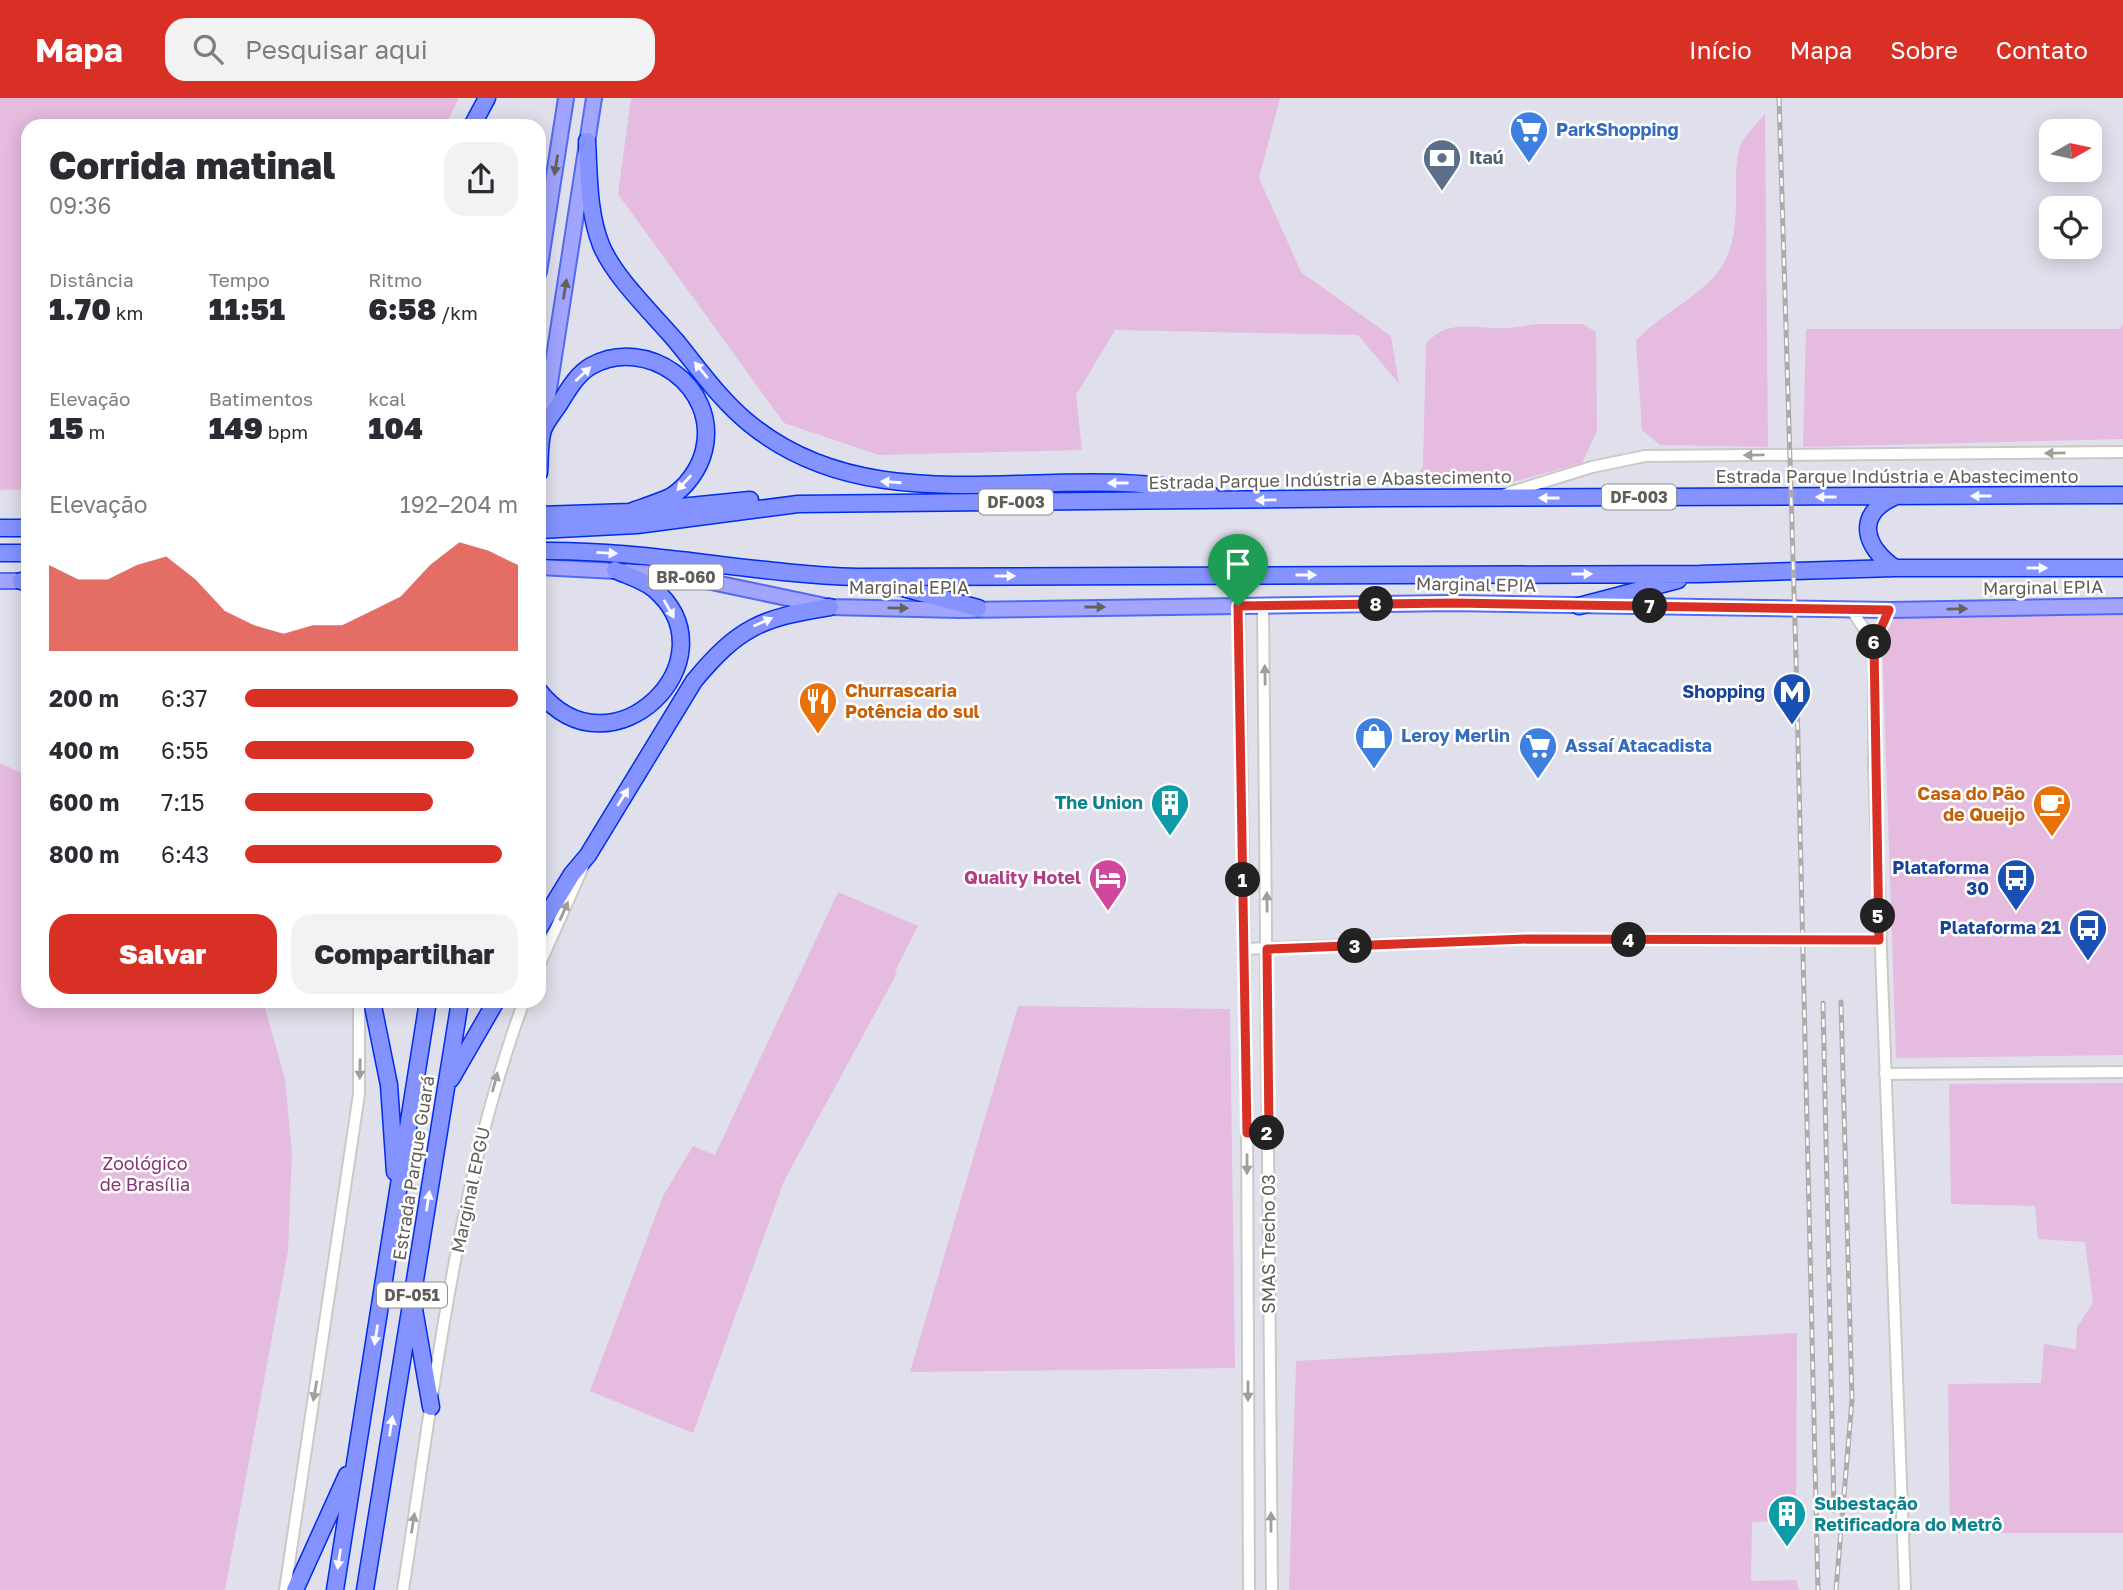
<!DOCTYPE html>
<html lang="pt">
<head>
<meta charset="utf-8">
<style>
  body { margin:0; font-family:"Golos Text",sans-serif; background:#f2f2f3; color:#2b2b33; height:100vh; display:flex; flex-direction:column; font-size:26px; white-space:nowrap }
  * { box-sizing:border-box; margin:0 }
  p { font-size:23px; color:#7c7c81 }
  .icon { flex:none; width:38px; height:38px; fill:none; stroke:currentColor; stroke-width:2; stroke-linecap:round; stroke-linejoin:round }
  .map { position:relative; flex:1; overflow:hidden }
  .sheet { position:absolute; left:21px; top:21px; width:525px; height:889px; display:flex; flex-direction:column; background:#fff; border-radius:21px; box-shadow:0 4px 18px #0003 }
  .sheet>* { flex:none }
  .needle { width:46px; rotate:81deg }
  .buttons { position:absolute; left:2039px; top:21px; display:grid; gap:14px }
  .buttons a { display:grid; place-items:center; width:63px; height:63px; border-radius:14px; background:#fff; box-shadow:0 4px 18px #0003; font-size:35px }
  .pin { position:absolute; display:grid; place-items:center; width:60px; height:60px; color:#fff; margin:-72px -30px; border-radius:50% 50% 50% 0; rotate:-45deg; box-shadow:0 0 7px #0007 }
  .pin .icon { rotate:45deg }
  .km { position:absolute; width:35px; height:35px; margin:-18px; border-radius:50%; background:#222; color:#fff; font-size:19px; line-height:35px; text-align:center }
  .round { display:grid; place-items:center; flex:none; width:74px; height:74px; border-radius:21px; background:#f2f2f3 }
  .overview { display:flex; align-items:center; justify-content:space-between; height:119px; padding:0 28px }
  h1 { font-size:38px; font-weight:800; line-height:52px }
  .stats { display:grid; grid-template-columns:repeat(3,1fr); gap:10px; height:119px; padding:7px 28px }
  .stats div { display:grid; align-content:center }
  .stats b { font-size:30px; font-weight:800 }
  .stats small { font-size:19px; font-weight:400 }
  .stats p { font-size:19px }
  .chart { height:196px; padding:14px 28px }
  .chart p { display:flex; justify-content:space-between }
  .chart svg { width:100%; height:126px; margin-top:7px; fill:#d93025; opacity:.7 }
  .primary-button { display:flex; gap:14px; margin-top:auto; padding:14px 28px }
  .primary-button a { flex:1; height:80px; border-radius:21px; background:#d93025; color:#fff; font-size:28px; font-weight:800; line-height:80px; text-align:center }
  .primary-button a+a { background:#f2f2f3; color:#2b2b33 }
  ul { padding:0 28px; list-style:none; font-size:23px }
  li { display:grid; grid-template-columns:112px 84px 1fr; align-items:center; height:52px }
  li i { height:18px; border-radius:9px; background:#d93025 }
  header { display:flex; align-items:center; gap:42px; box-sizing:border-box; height:98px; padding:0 35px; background:#d93025; color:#fff }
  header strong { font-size:33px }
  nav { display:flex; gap:38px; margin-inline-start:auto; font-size:24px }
  .search { width:490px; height:63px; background:#f2f2f3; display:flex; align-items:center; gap:18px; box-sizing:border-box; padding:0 24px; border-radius:21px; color:#7c7c81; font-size:26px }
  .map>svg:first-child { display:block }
</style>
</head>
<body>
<header>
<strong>Mapa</strong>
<div class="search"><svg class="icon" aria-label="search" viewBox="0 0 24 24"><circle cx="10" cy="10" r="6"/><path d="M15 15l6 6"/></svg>Pesquisar aqui</div>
<nav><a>Início</a><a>Mapa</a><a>Sobre</a><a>Contato</a></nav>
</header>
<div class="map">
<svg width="2123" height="1492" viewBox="0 0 2123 1492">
  <rect width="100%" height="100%" fill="#dfe0ec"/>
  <path fill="#e5bbdf" d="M0,0h459l-14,28h-417v363l-28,1z
    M631,0h649l-21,80 42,94 90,64 8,48 -41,-49 -243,-5 -39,65 6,55 -203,5 -95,-32 -166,-229z
    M1765,16l3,333 -108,-2 -18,-15 -6,-89c25,-29 77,-49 91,-85 16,-37 4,-74 12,-107 3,-12 19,-26 26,-35z
    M1540,226h43l13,8 1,99 -15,32 -81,22 -87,-2 9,-17 3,-122c22,-27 51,-14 81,-16 11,-1 22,-3 33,-4z
    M2123,226v115l-320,8 3,-118h313z
    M2123,515v442l-227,3 -14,-418 3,-14 13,-10z
    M0,665l28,13v225h235l22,78 7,74 -4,98 -63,339h-225z
    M838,794l80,34 -23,45 2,2 -113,208 -91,252 -103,-42 73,-195 30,-50 22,9z
    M1018,908l212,3 5,359 -325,4z
    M2123,985v450h-173l-2,-149 93,-1 3,-39 32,5 1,-22 16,-24 -8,-61 -47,-3 -3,-33 -84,-2 -2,-120z
    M1797,1235l-1,187 -44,2 -1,59 45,-1 3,10h-510l7,-229z"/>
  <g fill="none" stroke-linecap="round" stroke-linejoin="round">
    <g stroke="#cbc9c3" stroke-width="14">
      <path id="minor" d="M1505,396l87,-27 53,-11 478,-4
        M1263,507l9,985
        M1239,508l8,515 2,469
        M1851,511l23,35
        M1889,512l-15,34v120l31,826
        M1244,851l284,-10 351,1
        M539,868l44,-99
        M1885,976l238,-2
        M285,1492l74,-496v-93
        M403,1492c31,-198 52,-401 121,-589"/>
    </g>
    <g stroke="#516af3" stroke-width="18">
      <path id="major" d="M539,174l27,-174
        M543,330l51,-330
        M539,469l134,7 157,33 129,3 494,-7 436,7 234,-4
        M0,483h28"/>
    </g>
    <g stroke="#002ceb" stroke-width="19">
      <path id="highway" d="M472,28l15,-28
        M587,43c2,34 1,71 14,104 13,32 52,69 75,96 23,28 45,60 74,83 131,107 310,32 461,71
        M539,375c1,-13 0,-30 4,-43 3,-9 12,-19 17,-27 8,-13 17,-29 31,-37 56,-31 128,21 113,84 -4,18 -18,38 -34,47 -13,6 -27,10 -40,15
        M1894,399c-40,18 -29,51 1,71
        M539,417l91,-3 120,-12
        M0,430h28
        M539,432l98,-5 161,-21 585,-6 740,-3
        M539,453c107,-2 212,23 319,26l842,-3 195,-6h228
        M0,455h28
        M21,483l7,1
        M884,485l94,25
        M1579,508l99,-26
        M539,593c72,91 197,-32 115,-102 -11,-9 -26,-13 -39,-19
        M539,830l33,-54 16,-19 106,-174c45,-54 67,-63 136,-74
        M372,903l17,84 6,87
        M451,981l45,-78
        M414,1211l17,98
        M295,1492l52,-115
        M335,1492l93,-589
        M365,1492l95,-589"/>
    </g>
    <use href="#minor" stroke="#fff" stroke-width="10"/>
    <use href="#major" stroke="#a1a5ff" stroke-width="14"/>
    <use href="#highway" stroke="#8493ff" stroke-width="16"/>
    <g stroke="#adacab" stroke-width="5">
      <path id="rail" d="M1779,0l17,559 22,933
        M1823,905l11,508
        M1836,1492l16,-190 -11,-398"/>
    </g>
    <use href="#rail" stroke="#fff" stroke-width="2.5" stroke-dasharray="8" stroke-linecap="butt"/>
  </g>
  <defs><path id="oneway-solid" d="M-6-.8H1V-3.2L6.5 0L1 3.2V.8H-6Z" transform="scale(1.75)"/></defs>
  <g fill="#646260">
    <use href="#oneway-solid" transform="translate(556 67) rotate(99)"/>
    <use href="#oneway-solid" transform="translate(565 191) rotate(-81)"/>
    <use href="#oneway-solid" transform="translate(1095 509)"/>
    <use href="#oneway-solid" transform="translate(898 510) rotate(1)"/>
    <use href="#oneway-solid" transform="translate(1957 511) rotate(-1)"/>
  </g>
  <g fill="#f9faff">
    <use href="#oneway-solid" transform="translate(701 272) rotate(-130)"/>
    <use href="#oneway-solid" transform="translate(583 276) rotate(-43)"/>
    <use href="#oneway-solid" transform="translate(891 384) rotate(-176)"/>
    <use href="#oneway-solid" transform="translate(684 385) rotate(133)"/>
    <use href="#oneway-solid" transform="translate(1118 385) rotate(180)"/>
    <use href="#oneway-solid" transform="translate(1981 398) rotate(180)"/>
    <use href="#oneway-solid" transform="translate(1826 399) rotate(180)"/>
    <use href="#oneway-solid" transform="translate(1549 400) rotate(180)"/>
    <use href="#oneway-solid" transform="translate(1266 402) rotate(179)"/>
    <use href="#oneway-solid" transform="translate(607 455) rotate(3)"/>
    <use href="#oneway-solid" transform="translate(2037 470)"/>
    <use href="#oneway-solid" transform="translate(1582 476)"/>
    <use href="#oneway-solid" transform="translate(1306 477)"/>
    <use href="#oneway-solid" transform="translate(1005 478)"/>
    <use href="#oneway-solid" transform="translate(669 511) rotate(61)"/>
    <use href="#oneway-solid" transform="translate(763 524) rotate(-24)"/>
    <use href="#oneway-solid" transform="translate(623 699) rotate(-58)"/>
    <use href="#oneway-solid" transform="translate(428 1103) rotate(-81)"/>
    <use href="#oneway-solid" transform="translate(376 1237) rotate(99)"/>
    <use href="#oneway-solid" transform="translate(391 1328) rotate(-81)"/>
    <use href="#oneway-solid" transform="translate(339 1461) rotate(99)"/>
  </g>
  <g fill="#a09e9b">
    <use href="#oneway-solid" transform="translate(2055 355) rotate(179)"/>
    <use href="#oneway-solid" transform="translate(1754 357) rotate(179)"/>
    <use href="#oneway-solid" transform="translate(1265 577) rotate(-91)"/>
    <use href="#oneway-solid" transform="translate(1267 804) rotate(-91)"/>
    <use href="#oneway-solid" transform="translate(564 813) rotate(-66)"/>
    <use href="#oneway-solid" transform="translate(360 971) rotate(91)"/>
    <use href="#oneway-solid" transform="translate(495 984) rotate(-75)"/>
    <use href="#oneway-solid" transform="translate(1247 1066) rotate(90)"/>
    <use href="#oneway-solid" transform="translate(315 1293) rotate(100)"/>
    <use href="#oneway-solid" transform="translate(1248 1293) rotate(90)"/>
    <use href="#oneway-solid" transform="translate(1271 1424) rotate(-90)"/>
    <use href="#oneway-solid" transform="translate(413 1425) rotate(-81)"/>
  </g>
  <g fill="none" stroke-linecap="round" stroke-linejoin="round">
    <g stroke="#fff" stroke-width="14">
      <path id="route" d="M1453,505l436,7 -15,34 5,296 -351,-1 -261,10 2,184h-22l-9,-527z"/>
    </g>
    <use href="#route" stroke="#d93025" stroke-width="9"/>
  </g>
  <defs>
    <g id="supermarket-pin" transform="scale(2.0125)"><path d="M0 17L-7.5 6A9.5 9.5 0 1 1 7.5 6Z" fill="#3f7fe0" stroke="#fff"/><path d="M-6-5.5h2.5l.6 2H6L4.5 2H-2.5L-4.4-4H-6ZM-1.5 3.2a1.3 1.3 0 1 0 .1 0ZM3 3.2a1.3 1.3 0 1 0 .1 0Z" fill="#fff"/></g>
    <g id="bank-pin" transform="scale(2.0125)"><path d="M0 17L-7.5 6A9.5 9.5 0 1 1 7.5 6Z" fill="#5c6f8a" stroke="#fff"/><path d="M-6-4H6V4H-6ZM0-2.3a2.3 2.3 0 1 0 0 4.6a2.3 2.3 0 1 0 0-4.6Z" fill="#fff"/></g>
    <g id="metro-pin" transform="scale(2.0125)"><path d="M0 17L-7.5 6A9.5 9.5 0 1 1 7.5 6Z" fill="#1a4fb4" stroke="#fff"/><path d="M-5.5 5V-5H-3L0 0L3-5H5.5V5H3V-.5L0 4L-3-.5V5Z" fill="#fff"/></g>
    <g id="restaurant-pin" transform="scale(2.0125)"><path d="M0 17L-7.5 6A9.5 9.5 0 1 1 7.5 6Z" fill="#e8710a" stroke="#fff"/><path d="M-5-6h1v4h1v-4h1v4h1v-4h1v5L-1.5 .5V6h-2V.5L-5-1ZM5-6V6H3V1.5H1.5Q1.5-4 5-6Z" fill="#fff"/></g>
    <g id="shop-pin" transform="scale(2.0125)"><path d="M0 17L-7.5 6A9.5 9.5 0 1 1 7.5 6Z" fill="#3f7fe0" stroke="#fff"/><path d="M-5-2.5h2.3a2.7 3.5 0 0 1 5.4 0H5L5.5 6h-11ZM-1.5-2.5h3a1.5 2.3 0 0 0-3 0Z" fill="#fff"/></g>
    <g id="building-pin" transform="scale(2.0125)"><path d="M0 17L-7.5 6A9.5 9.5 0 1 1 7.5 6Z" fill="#0f9aa8" stroke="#fff"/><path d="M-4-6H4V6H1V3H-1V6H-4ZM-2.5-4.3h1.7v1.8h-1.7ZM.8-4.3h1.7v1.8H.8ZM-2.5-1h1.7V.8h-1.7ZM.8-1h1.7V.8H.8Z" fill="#fff"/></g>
    <g id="cafe-pin" transform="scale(2.0125)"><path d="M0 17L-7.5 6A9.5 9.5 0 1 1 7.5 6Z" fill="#e8710a" stroke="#fff"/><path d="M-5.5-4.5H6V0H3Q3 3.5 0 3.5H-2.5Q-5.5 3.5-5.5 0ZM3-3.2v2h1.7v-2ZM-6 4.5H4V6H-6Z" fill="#fff"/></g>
    <g id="hotel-pin" transform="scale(2.0125)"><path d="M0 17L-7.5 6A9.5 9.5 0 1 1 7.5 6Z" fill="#d1479c" stroke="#fff"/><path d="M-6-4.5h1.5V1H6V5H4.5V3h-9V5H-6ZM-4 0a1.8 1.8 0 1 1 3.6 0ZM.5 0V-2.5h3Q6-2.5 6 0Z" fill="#fff"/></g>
    <g id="bus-pin" transform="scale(2.0125)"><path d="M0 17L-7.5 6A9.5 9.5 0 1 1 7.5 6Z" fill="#1a4fb4" stroke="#fff"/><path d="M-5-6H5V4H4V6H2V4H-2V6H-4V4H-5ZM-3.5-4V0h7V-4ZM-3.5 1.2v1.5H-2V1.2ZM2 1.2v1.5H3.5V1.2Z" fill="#fff"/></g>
  </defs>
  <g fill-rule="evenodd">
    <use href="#supermarket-pin" x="1529" y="32"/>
    <use href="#bank-pin" x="1442" y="60"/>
    <use href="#metro-pin" x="1792" y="594"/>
    <use href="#restaurant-pin" x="818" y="603"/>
    <use href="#shop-pin" x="1374" y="638"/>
    <use href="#supermarket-pin" x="1538" y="648"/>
    <use href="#building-pin" x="1170" y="705"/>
    <use href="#cafe-pin" x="2052" y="706"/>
    <use href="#hotel-pin" x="1108" y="780"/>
    <use href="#bus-pin" x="2016" y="780"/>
    <use href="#bus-pin" x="2088" y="830"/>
    <use href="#building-pin" x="1787" y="1416"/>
  </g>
  <g text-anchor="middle" stroke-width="5" stroke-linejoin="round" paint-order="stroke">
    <g fill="#fff" stroke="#908e8a" stroke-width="2">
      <rect x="1602" y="386.5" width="74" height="25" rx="5"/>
      <rect x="979" y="391.5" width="74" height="25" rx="5"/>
      <rect x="649" y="466.5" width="74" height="25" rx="5"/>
      <rect x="377" y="1184.5" width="70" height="25" rx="5"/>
    </g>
    <g font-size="16" font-weight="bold" fill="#615e58">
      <text x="1639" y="405">DF-003</text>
      <text x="1016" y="410">DF-003</text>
      <text x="686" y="485">BR-060</text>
      <text x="412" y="1203">DF-051</text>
    </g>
    <g font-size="18" font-weight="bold" fill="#366cbe" stroke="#fff" text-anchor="start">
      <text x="1556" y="38">ParkShopping</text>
      <text x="1401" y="644">Leroy Merlin</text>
      <text x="1565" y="654">Assaí Atacadista</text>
    </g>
    <g font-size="18" font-weight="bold" fill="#4e5e75" stroke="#fff" text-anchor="start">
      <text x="1469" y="66">Itaú</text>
    </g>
    <g font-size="18" fill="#615e58" stroke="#fff">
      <text x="1897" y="385">Estrada Parque Indústria e Abastecimento</text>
      <text transform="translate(1330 382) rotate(-1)" y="6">Estrada Parque Indústria e Abastecimento</text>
      <text transform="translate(1476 487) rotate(1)" y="6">Marginal EPIA</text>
      <text x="909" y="496">Marginal EPIA</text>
      <text transform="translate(2043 490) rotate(-1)" y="6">Marginal EPIA</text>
      <text transform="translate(414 1070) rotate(-81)" y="6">Estrada Parque Guará</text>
      <text transform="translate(471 1092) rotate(-78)" y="6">Marginal EPGU</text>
      <text transform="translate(1269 1146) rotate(-90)" y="6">SMAS Trecho 03</text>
    </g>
    <g font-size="18" font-weight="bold" fill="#c56008" stroke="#fff" text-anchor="start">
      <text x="845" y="599">Churrascaria<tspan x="845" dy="21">Potência do sul</tspan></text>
      <text x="2025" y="702" text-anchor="end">Casa do Pão<tspan x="2025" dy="21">de Queijo</tspan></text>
    </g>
    <g font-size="18" font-weight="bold" fill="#164399" stroke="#fff" text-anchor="end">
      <text x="1765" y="600">Shopping</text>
      <text x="1989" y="776">Plataforma<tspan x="1989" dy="21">30</tspan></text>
      <text x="2061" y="836">Plataforma 21</text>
    </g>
    <g font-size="18" font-weight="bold" fill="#0d838f" stroke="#fff" text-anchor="end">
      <text x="1143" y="711">The Union</text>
      <text x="1814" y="1412" text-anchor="start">Subestação<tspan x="1814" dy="21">Retificadora do Metrô</tspan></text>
    </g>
    <g font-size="18" font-weight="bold" fill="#b23c85" stroke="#fff" text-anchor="end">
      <text x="1081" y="786">Quality Hotel</text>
    </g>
    <g font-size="18" fill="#853377" stroke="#fff">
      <text x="145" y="1072">Zoológico<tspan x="145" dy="21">de Brasília</tspan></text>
    </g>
  </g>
</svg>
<div class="buttons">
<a><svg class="needle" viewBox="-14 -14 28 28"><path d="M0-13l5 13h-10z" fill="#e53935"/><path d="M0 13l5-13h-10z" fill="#7c7c81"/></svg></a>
<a><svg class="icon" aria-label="locate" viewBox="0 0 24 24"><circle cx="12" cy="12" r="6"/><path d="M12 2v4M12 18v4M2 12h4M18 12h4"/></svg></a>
</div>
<div class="pin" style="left:1238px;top:508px;background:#1e9e55"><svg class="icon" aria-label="arrive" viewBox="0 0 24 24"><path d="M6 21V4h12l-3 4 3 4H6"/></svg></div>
<b class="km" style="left:1243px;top:782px">1</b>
<b class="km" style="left:1267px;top:1035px">2</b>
<b class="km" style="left:1355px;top:848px">3</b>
<b class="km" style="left:1629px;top:842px">4</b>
<b class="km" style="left:1878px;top:818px">5</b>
<b class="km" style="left:1874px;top:544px">6</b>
<b class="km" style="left:1650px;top:508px">7</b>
<b class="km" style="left:1376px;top:506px">8</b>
<section class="sheet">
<div class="overview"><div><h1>Corrida matinal</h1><p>09:36</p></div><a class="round"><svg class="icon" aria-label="share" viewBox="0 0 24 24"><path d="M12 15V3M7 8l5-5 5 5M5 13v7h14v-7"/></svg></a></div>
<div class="stats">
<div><p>Distância</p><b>1.70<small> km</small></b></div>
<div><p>Tempo</p><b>11:51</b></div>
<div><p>Ritmo</p><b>6:58<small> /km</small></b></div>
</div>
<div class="stats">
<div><p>Elevação</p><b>15<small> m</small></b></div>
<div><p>Batimentos</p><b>149<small> bpm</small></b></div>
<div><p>kcal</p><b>104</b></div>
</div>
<div class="chart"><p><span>Elevação</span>192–204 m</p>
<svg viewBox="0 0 160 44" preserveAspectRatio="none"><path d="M0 44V14L10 19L20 19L30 14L40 11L50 19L60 30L70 35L80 38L90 35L100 35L110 30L120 25L130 14L140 6L150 9L160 14V44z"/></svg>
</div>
<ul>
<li><b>200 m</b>6:37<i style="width:100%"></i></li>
<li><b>400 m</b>6:55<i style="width:84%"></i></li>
<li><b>600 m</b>7:15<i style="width:69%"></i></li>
<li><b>800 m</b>6:43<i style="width:94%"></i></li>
</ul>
<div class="primary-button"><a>Salvar</a><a>Compartilhar</a></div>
</section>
</div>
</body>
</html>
